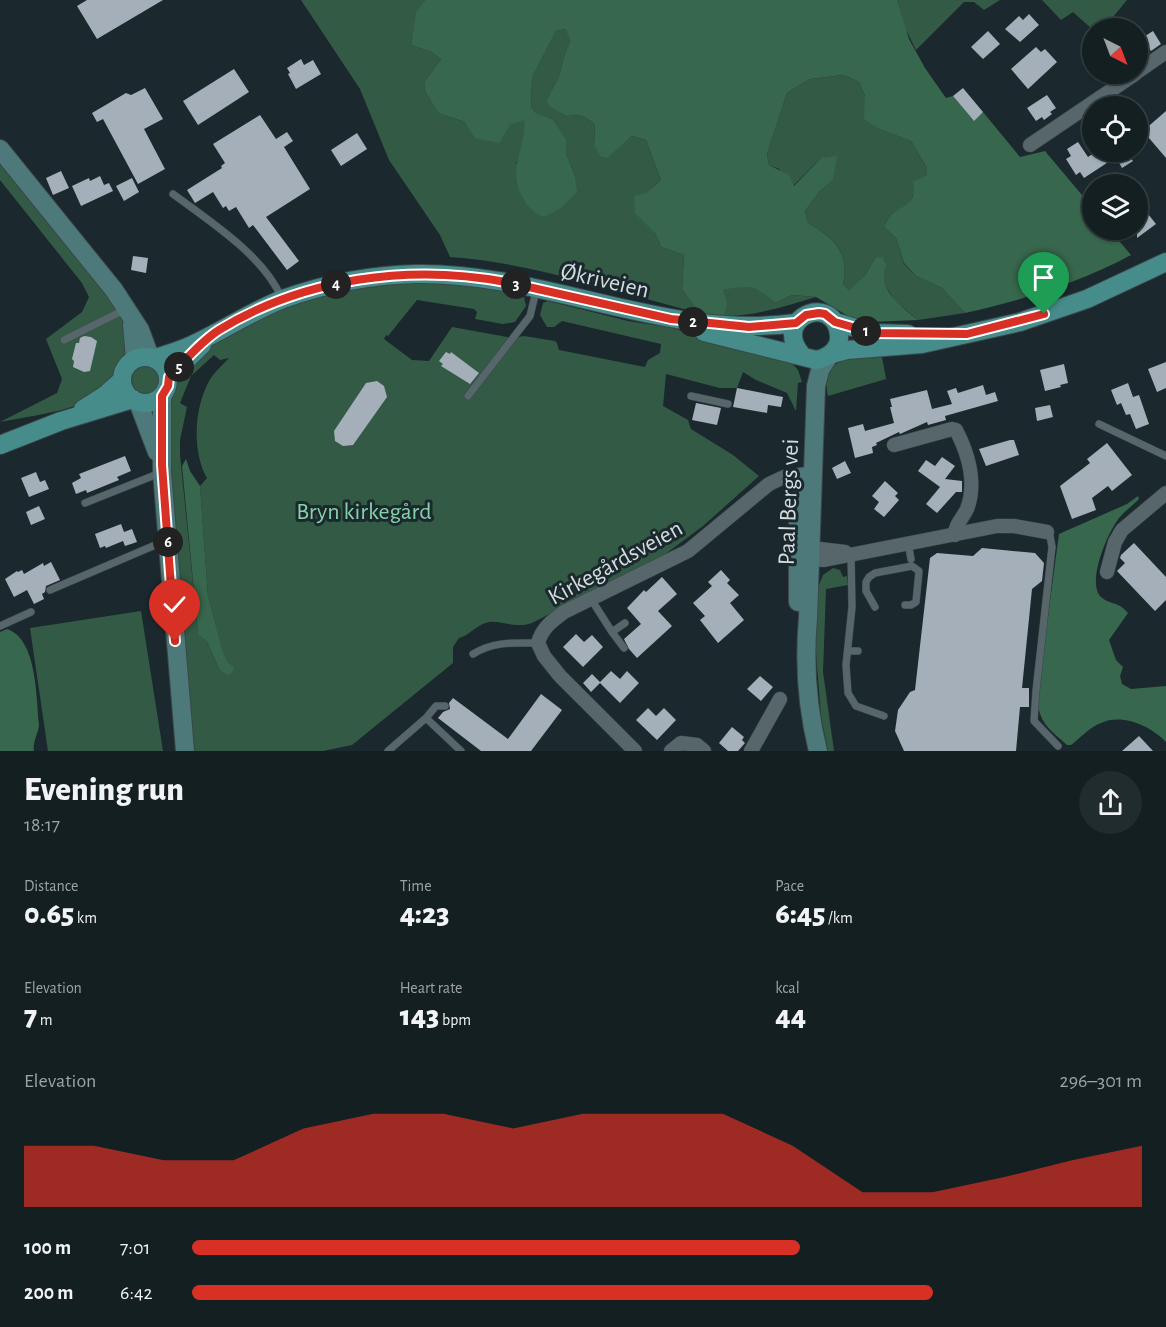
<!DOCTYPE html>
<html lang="en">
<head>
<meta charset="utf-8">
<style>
  body { margin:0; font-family:"Alegreya Sans",sans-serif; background:#212c2f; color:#f1f3f6; height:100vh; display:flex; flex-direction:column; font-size:22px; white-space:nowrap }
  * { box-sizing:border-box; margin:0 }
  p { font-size:20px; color:#9da2a5 }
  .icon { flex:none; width:33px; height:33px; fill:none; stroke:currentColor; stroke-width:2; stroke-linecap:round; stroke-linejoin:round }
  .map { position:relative; height:751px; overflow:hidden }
  .details { display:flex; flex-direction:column; background:#141f22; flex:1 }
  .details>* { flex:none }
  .needle { width:39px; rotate:138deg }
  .buttons { position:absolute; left:1082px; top:18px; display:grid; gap:12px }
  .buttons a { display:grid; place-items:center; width:66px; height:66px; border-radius:50%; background:#141f22; box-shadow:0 2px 4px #0004,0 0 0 2px #333d40; font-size:30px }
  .pin { position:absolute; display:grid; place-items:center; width:51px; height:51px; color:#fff; margin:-62px -26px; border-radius:50% 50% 50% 0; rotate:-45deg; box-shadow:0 0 6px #0007 }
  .pin .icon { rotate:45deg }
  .km { position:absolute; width:30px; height:30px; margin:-15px; border-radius:50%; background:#222; color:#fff; font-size:16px; line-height:30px; text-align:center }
  .round { display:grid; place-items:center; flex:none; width:63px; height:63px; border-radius:32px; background:#212c2f }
  .headline { display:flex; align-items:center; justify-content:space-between; height:102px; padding:0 24px }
  h1 { font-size:33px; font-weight:800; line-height:45px }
  .figures { display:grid; grid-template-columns:repeat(3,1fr); gap:9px; height:102px; padding:6px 24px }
  .figures div { display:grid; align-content:center }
  .figures b { font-size:30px; font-weight:800 }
  .figures small { font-size:16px; font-weight:400 }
  .figures p { font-size:16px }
  .chart { height:168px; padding:12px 24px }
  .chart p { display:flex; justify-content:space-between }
  .chart svg { width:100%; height:108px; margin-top:6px; fill:#d93025; opacity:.7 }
  ul { padding:0 24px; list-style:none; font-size:20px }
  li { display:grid; grid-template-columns:96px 72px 1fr; align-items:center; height:45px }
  li i { height:15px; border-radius:8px; background:#d93025 }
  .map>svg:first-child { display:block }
</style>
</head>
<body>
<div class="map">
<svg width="1166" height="751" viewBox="0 0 1166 751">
  <rect width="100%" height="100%" fill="#1b292e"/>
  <path fill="#335a45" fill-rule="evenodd" d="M301,0h124l-8,13 -6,32 20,7 10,7 -17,23 1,9 13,22 27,9 45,3 14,-6 1,18 -9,27 59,12 -9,-23v-14l-13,-18 -17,-8 -5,-6 1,-29 24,-47 9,-2 7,12 -8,15 -5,20 -13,25 21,15 14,-1 14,9 -1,21h27l11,-9 14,4 15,40 -15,13 9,40 6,14 23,8 -2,34 17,24c-83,-21 -164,-50 -249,-56l-10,-22 -51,-75 -29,-71z
    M897,0h103l-16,10 -10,-8h-10l-48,48 -13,-26z
    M1042,0h85l-23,28 -12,1 -19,-17 -12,8z
    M844,75l15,7 20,47 32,12 16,27v7l-14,8c0,4 1,11 -1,15 -7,14 -20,8 -28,29l12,11 8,26 12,12 26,12 23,25 -47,7 -23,-19 -9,-14 -11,-29 -9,16 -17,16 -6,-6c7,-31 -9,-46 -35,-61l-3,-12 15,-20 13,-11 -12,-22 -28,28 -14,-17 -10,-4 -2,-11 20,-61 23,-14z
    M0,158l117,145 11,22 2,24c-4,5 -9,9 -12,14 -3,6 -2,13 -6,18 -20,30 -79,34 -112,41l57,-29 5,-14 -16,-40 36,-27 7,-15 -7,-14 -82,-103z
    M410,282h30l78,11 6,4 2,9 -11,16 -12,2 -28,-5 2,-7 -3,-3 -57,-9 -29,36 -2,-1 -2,4 28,21 17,1 23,-34 61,11 11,-2 31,5 2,2 2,7 86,17 3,-7 12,-7 1,-9 -99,-23 -8,6h-7l-7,-12 3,-12 5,-2 80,20 45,7 37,13 80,20 8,9 4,12 -4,1 -2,28 -9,-18 -31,-13 -13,-8 -6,16h-17l-54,-14 -3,32 25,14 3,9 42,26 26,21 -56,50 -43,32 -128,65c-19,6 -29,-3 -43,-1 -12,2 -20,14 -30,16l-6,9v16l-101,82 -29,6h-132l-23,-292 -1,-55 9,-15 3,-11 32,-32 47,-28 37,-14 32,-9 41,-8zM214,355l6,5 9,-2c-5,5 -11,11 -16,17 -19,26 -22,76 -6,103l-7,8 8,110 21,80 -9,-5 -13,-29 -9,-9 -18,-178v-15l7,-33 -7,-4 11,-27z
    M748,285l13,6 14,12 17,-8 24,2c-30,9 -60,19 -92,19l-1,-26z
    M862,356l20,1 4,22 -58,17c-7,-30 10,-36 34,-40z
    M132 380a14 14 0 1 1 28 0a14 14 0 1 1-28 0Z
    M833,568l7,2 3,7 4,-1 1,9 -22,4 -3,83 11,79h-6l-7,-35 -6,-76 2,-50 6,-15z
    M141,611l22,140h-115l-18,-123z"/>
  <path fill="#37674d" d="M425,0h472l12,39 16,29 21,30 7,-2 20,24 10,-8 37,45 25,-6 47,56v23h18l21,25c-52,28 -108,45 -166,58l-23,-25 -26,-12 -12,-13 -8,-25 -12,-11c8,-21 21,-16 28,-29 2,-4 1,-11 1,-16l14,-7v-7l-16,-27 -32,-12 -15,-10 1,-23 -6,-14 -15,-7 -34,4 -23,14 -20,61 2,11 20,10 5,11 27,-28 16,-2 -4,24 -13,11 -15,20 3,12c26,15 42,30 35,61l6,6 17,-16 9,-16 7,-1 4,8c-9,25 14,40 32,55l-48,2 -22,-6 -32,-19 -24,-2 -17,8c-22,-19 -23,-18 -52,-13l4,14 -3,12 -25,-3 -17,-24 2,-34 -23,-8 -6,-14 -20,-20 -1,-17 12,-3 15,-13 -15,-40 -14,-4 -25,22 -7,-2 -6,-11 1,-21 -14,-9 -14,1 -16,-9 -5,-6 13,-25 5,-20 7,-15 -6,-12 -9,2 -24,47 -1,29 5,6 17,7 13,19v14l9,23 2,16 -16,16 -17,9c-21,-8 -31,-33 -27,-55 4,-17 8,-24 7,-42l-14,5 -11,18 -24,-5 -10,-16 -27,-9 -13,-22 -1,-9 17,-23 -10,-7 -20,-7 5,-32z
    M186,459l4,12 10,15 8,110 15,56 4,10 8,6 -6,8 -9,-5 -13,-29 -9,-8 -16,-168z
    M1138,496l1,3c-6,6 -14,12 -20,19 -11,14 -33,64 -18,79 9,8 17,4 27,16l-19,27 7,20 7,7 -3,9 2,8 9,5 35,-3v56c-15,-16 -44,-29 -65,-19 -11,4 -21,15 -30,22h-4c-19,-17 -28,-22 -30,-48l22,-163 68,-30z
    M7,629c30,10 29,67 32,95 0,9 -7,18 -5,27h-34v-119z"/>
  <path fill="#a4afba" d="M87,0h76l-66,39 -20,-33z
    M1029,14l10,11 -19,17 -15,-13 14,-13 4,4z
    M988,31l12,13 -17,15 -12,-12z
    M1153,31l8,13 -10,7 -9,-13z
    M1036,47l5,5 4,-3 12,13 -29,27 -17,-20z
    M301,59l3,6 9,-5 8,14 -25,15 -8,-15 2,-1 -3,-5z
    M234,69l15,23 -51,33 -15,-24z
    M145,88l18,31 -19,10 21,40 -27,15 -35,-65 -6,3 -5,-9 34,-20 5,2z
    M963,88l20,24 -9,9 -21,-25z
    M1047,95l9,13 -6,4 2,2 -8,6 -2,-3 -6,4 -9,-13z
    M1166,111v47l-23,-27z
    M260,115l16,24 11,-7 6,9 -9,6 26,42 -44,28 33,44 -12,9 -34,-45 -4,3 -13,-21 -7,4 -3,-5 -3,2 -10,-16 -18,11 -8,-13 35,-22 -1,-2 4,-3 -12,-19z
    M357,133l10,16 -26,17 -10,-16z
    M1078,142l10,15 7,-5h32l6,9 -11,7 -6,-11 -32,21 -4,-6 -4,3 -10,-16 5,-3 -4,-7z
    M61,171l8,17 -16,7 -7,-17z
    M100,176l4,9 5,-2 4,8 -32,15 -9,-20 17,-8 1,3z
    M132,178l7,14 -15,9 -8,-15z
    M1137,200l19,24 -19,14z
    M133,256l15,2 -2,15 -15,-3z
    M84,336l7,1 6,4 -7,30 -6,1 -11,-5 1,-6 -2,-2 4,-16h3l1,-5z
    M446,352l4,2 1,-2 28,21 -9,11 -29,-18 2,-2 -4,-3z
    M1166,362v26l-9,4 -9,-23z
    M1064,364l4,19 -8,2 1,2 -16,4 -5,-21z
    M377,381l7,5 3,11 -34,48 -10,1 -8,-5 -1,-10 32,-48z
    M1128,383l5,14 6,-2 10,29 -13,5 -6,-15 -4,1 -5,-12 -4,2 -6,-15z
    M983,385l3,10 9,-3 3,9 -53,15 1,4 -18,5 -1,-3 -27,12 -1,-2 -23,11 1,2 -5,2 1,6 -18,5 -7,-30 15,-4 2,7 29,-8 -4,-16h2l-2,-8 37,-9 5,19 20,-5 -5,-13 9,-3 2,5z
    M737,388l46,9 -2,10 -13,-2 -1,8 -34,-6z
    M696,403l25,5 -4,17 -25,-5z
    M1050,405l3,12 -16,4 -2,-13z
    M1010,440h4l5,15 -33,11 -7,-17z
    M1107,443l25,32 -20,16 -4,-5 -16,12 4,12 -24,9 -12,-33 30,-23 -3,-4z
    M125,456l6,15 -14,6 2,3 -32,13 -1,-3 -10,4 -4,-11 9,-5 -2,-4z
    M942,457l13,9 -10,13 17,2v11h-6l-19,21 -11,-9 14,-17 -22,-16 8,-11 9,6z
    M845,461l6,12 -14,6 -5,-11z
    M36,472l4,10 5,-2 4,9 -20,8 -8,-19z
    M885,481l13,12 -3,3 4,4 -15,17 -10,-8 5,-7 -7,-6z
    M39,506l6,13 -14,6 -5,-13z
    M121,524l3,8 8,-3 5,13 -12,4 -2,-5 -17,7 -1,-2 -5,2 -5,-14z
    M1134,543l32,34v23l-11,11 -38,-40 8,-8 -5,-5 1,-3z
    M982,548l53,5 9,10 -2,18 -10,8 -10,99h7v19h-9l-4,44h-112l-9,-20 3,-21 12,-18 5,-2 15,-132 7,-5 36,3z
    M51,562l9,18 -14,6 -1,6 -3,2 2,5 -10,5 -7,-14 -13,7 -9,-18 12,-8 1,1 4,-2 2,4 19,-11 1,3z
    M721,570l9,10 -3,3 12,12 -9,8 14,17 -26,23 -18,-23 5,-4 -12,-13 19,-17 -4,-4z
    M662,577l15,17 -19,17 14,15 -35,32 -8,-9 -5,-10 17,-15 -14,-16 17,-18 2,2z
    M576,634l8,8 8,-7 11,12 -20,20 -20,-20z
    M611,671l9,8 7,-8 12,12 -19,20 -20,-20 -9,9 -8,-9 9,-9 8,8z
    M760,676l13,11 -12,14 -14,-12z
    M541,694l21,16 -31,41h-50l-43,-33 5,-6 7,-3 -1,-6 4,-5 55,41z
    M648,708l8,8 8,-8 12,12 -19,20 -21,-20z
    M732,727l12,10 -2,3 3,3 -7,8h-10l-9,-8z
    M1139,736l14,15h-31z"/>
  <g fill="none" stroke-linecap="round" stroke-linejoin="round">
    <g stroke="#3b474a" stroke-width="8">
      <path id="lane" d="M173,194c35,26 91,62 108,103
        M64,340l62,-31
        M468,396l62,-80 6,-25
        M691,396l37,8
        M1099,424l67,32
        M85,503l75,-30
        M1047,532l3,4 2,11 -16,144 -2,30 24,25
        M908,543l3,16
        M851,554l1,53 -6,58 2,28 8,13 28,10
        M50,590l117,-50
        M591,599l21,33 13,-9
        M875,607l-9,-16v-9l3,-5 6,-4 37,-7 7,5 -3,31 -5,3h-6
        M0,626l31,-14
        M612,632l12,16
        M848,651h10
        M473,654c21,-13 41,-11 65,-11
        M426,718l10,-12h9
        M388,751l38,-33 35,33"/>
    </g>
    <g stroke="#3b474a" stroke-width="15">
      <path id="street" d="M1137,72l29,-20
        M1030,145l105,-71
        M894,445l58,-16 4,1c12,23 21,53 11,79 -4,9 -12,15 -12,26
        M802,552l9,-4 34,4
        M802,556l8,3 14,1 173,-34h17l33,6
        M1107,572l8,-30 7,-12 44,-37
        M635,751l-75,-75 -16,-20 -6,-13c4,-15 14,-22 26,-31l124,-61 81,-67 15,-7 29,-4
        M671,751l10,-8 16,2 7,6
        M751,751l29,-52"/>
    </g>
    <g stroke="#3b474a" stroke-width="20">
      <path id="secondary" d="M0,149l114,141 26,40 10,27
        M132,325l3,33
        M162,396v76l23,279
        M138,402l19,50
        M798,602v-80l5,-45
        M818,751c-11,-44 -14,-88 -10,-133l8,-232 4,-16 9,-14"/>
    </g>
    <g stroke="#3b474a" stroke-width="20">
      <path id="primary" d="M835,322l38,11 35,1
        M704,332l112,28c10,-2 18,-6 22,-16 2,-6 1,-12 -1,-18 -14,-31 -63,-4 -36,28
        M832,354l15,-4 75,-6 98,-22 67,-23 79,-37
        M122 380a23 23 0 1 1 46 0a23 23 0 1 1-46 0Z
        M155,358c13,-4 27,-8 39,-14 30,-14 58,-33 89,-45 42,-15 88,-24 133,-25 130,-2 250,67 380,49
        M169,377l33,-32
        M83,409l22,-14 17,-15
        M0,445l61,-24 72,-22"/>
    </g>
    <use href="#lane" stroke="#56666b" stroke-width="7"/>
    <use href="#street" stroke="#56666b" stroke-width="14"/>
    <use href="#secondary" stroke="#4d797a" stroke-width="18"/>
    <use href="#primary" stroke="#458c8a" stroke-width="18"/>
  </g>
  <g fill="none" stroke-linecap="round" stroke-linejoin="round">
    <g stroke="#fff" stroke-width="12">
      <path id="route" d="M175,641l-13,-176v-69l6,-10 1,-9c15,-15 31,-35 50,-47 85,-52 190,-66 287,-48l165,37 78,8 47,-4 10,-8 13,-2 6,1 10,8 38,11 94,1 77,-20"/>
    </g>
    <use href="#route" stroke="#d93025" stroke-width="8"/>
  </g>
  <g text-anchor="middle" stroke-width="6" stroke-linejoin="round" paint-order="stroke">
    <g font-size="24" fill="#d3dcde" stroke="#1b292e">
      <text transform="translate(605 280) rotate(13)" y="8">Økriveien</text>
      <text transform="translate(788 502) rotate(-88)" y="8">Paal Bergs vei</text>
      <text transform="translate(615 562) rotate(-29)" y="8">Kirkegårdsveien</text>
    </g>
    <g font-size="24" fill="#85d1a8" stroke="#1b292e">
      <text x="364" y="519">Bryn kirkegård</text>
    </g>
  </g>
</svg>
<div class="buttons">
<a><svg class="needle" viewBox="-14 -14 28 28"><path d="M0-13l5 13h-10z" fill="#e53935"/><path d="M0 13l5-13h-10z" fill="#9da2a5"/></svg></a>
<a><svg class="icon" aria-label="locate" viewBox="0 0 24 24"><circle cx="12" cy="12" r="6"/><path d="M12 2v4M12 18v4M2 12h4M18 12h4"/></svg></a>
<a><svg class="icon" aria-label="layers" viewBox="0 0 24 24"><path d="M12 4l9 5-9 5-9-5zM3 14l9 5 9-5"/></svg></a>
</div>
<div class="pin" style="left:1044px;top:314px;background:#1e9e55"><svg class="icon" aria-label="arrive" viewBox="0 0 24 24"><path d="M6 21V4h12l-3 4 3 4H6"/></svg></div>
<div class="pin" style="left:175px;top:641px;background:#d93025"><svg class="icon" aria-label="check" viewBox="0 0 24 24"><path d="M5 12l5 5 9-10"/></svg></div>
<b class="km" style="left:866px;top:331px">1</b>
<b class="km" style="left:693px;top:322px">2</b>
<b class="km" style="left:516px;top:284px">3</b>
<b class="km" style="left:336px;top:284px">4</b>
<b class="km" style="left:179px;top:367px">5</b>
<b class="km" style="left:168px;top:542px">6</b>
</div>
<section class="details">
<div class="headline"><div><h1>Evening run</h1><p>18:17</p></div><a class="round"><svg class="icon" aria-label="share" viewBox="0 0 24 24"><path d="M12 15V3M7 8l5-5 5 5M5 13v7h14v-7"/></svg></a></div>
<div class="figures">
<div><p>Distance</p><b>0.65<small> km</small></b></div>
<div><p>Time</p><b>4:23</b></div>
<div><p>Pace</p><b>6:45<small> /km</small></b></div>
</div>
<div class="figures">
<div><p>Elevation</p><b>7<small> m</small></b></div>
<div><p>Heart rate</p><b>143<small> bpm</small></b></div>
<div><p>kcal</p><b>44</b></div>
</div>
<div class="chart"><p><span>Elevation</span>296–301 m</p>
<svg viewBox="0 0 160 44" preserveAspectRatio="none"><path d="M0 44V19L10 19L20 25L30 25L40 12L50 6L60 6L70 12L80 6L90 6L100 6L110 19L120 38L130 38L140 32L150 25L160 19V44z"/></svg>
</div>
<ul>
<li><b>100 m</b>7:01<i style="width:64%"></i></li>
<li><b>200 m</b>6:42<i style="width:78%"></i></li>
</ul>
</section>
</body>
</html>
